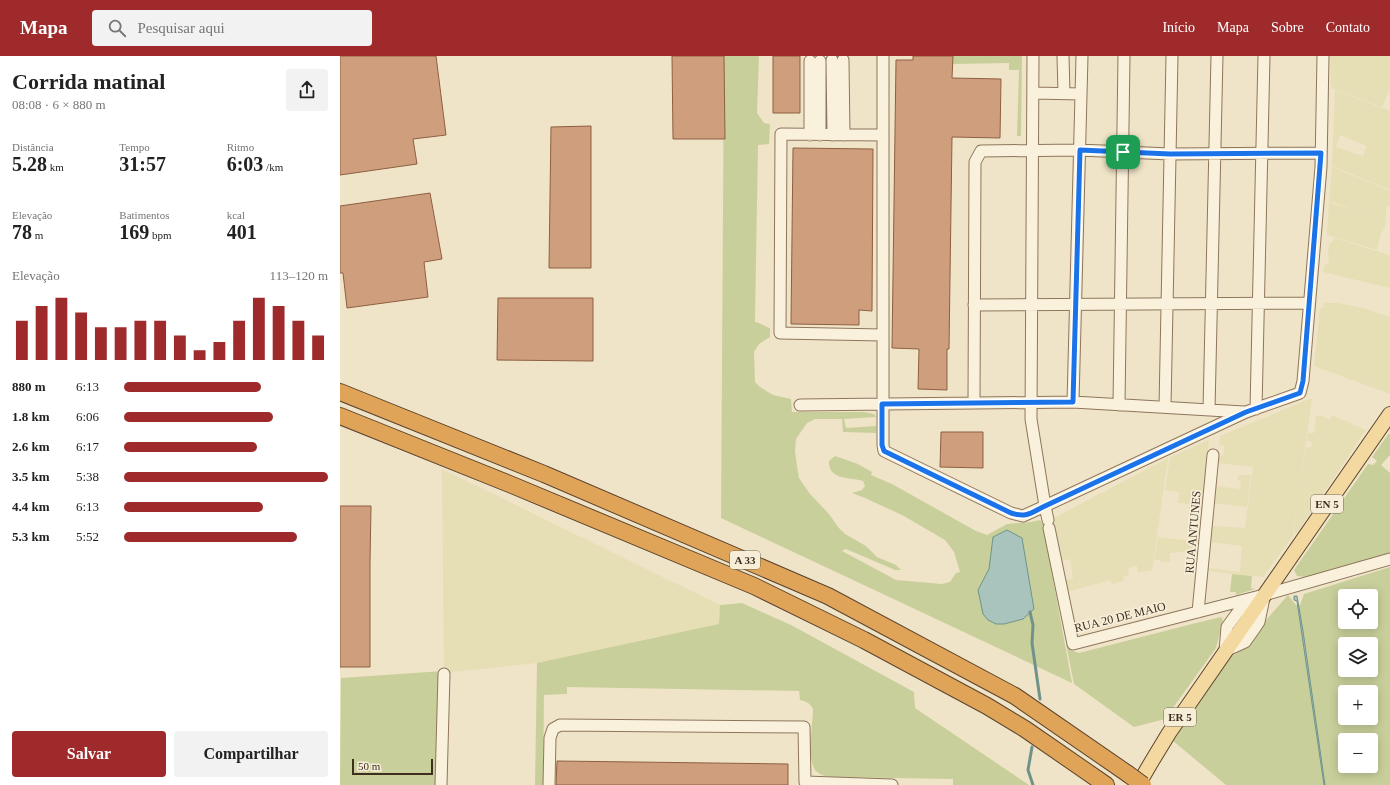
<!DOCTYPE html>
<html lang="pt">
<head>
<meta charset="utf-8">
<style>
  body { margin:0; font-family:"Times New Roman",serif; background:#f2f2f2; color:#222; height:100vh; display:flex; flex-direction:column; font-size:15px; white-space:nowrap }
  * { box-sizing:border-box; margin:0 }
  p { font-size:13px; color:#767676 }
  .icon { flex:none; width:22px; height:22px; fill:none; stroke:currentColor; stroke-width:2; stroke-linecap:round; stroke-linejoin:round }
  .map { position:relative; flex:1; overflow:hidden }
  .panel { display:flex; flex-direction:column; background:#fff; width:340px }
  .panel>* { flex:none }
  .fabs { position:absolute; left:998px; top:533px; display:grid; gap:8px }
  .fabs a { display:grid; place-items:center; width:40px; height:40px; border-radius:4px; background:#fff; box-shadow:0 2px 10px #0003; font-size:20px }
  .scale { position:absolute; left:12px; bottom:10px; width:81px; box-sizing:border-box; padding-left:4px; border:2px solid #3d2e20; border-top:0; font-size:11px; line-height:14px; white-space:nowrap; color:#3d2e20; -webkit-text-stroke:3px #f7eed8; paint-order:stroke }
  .pin { position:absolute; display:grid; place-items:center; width:34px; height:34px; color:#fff; margin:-17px; border-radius:8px; box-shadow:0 2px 6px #0006 }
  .round { display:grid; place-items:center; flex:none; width:42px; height:42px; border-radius:4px; background:#f2f2f2 }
  .summary { display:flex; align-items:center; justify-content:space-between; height:68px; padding:0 12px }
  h1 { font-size:22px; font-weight:600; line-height:30px }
  .metrics { display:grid; grid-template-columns:repeat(3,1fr); gap:6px; height:68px; padding:4px 12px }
  .metrics div { display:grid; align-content:center }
  .metrics b { font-size:20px; font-weight:600 }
  .metrics small { font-size:11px; font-weight:400 }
  .metrics p { font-size:11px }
  .chart { height:112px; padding:8px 12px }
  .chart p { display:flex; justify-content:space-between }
  .chart svg { width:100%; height:72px; margin-top:4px; stroke:#9e2a2b; stroke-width:6 }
  .action { display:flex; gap:8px; margin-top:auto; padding:8px 12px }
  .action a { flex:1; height:46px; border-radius:4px; background:#9e2a2b; color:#fff; font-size:16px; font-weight:600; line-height:46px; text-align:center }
  .action a+a { background:#f2f2f2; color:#222 }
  ul { padding:0 12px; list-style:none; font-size:13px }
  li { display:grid; grid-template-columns:64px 48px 1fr; align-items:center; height:30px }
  li i { height:10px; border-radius:5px; background:#9e2a2b }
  header { display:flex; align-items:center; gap:24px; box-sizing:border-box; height:56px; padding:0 20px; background:#9e2a2b; color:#fff }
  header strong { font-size:19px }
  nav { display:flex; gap:22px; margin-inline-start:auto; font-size:14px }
  .search { width:280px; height:36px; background:#f2f2f2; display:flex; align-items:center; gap:10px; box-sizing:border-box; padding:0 14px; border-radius:4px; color:#767676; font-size:15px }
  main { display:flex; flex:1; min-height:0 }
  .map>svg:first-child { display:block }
</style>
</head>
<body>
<header>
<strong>Mapa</strong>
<div class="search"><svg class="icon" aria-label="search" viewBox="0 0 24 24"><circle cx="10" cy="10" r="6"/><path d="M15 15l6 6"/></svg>Pesquisar aqui</div>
<nav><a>Início</a><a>Mapa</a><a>Sobre</a><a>Contato</a></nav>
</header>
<main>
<section class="panel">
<div class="summary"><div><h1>Corrida matinal</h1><p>08:08 · 6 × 880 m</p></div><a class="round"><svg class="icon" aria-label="share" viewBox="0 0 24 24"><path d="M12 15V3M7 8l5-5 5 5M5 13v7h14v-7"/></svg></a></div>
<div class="metrics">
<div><p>Distância</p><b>5.28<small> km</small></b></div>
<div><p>Tempo</p><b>31:57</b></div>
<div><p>Ritmo</p><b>6:03<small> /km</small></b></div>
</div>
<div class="metrics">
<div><p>Elevação</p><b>78<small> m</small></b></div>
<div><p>Batimentos</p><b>169<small> bpm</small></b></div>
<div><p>kcal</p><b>401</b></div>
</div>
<div class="chart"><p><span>Elevação</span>113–120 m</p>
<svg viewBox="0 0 160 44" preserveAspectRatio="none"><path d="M5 44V20M15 44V11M25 44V6M35 44V15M45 44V24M55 44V24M65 44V20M75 44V20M85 44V29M95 44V38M105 44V33M115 44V20M125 44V6M135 44V11M145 44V20M155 44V29"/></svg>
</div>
<ul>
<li><b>880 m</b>6:13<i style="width:67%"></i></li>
<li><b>1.8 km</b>6:06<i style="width:73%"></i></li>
<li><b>2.6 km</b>6:17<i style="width:65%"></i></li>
<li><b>3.5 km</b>5:38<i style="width:100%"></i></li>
<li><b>4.4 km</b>6:13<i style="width:68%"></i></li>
<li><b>5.3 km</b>5:52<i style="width:85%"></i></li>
</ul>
<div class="action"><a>Salvar</a><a>Compartilhar</a></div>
</section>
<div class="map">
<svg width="1050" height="729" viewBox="0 0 1050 729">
  <rect width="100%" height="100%" fill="#f0e4c8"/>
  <path fill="#e6deb5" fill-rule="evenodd" d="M990,0h60v33l-8,18 -51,-19z
    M995,34l55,21v79l-58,-24zM1000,79l27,11 -4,10 -27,-9z
    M992,111l58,24v15h-3l-2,15 2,1 -7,14 -3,14 -50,-15 2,-33 55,18 -55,-19z
    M994,182l56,17v33l-67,-16 1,-6 5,-3 -1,-8 1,-12 3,-1z
    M984,247h14l29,6 23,8v77l-76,-28 6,-58h3z
    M969,343h3l-19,137 -30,41 -56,-6v-3l33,4 2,-26 -32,-4 1,-16 34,2 8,-61 -36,-4 1,-7h5l2,-10 -6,-1 1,-9z
    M992,359l34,15 -69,103 -4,-1 13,-85 5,1 1,-6 -5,-1 1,-8h6l2,-17h5l9,4z
    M869,384l-7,71 -13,-1v-6l-11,-1 1,-11 -14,-2 5,-33z
    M828,402l-16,112 -14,3 -1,-7 -9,2 1,7 -6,2 1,4 -12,3 -2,-4 -43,12 -2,-11 8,-3 -3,-19 -9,2 -9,-42z
    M102,413l278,136 -1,19 -47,12 -135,27 -84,9 -9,2z
    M899,419h12l-4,32 -34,-4 2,-17 25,3 1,-8 -4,-1z
    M818,481l42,5 -2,19 -3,-1v-9l-25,2v9h-10v-2h-6z"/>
  <path fill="#c9cf9b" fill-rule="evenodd" d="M384,0h35l-2,57 7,10 6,1 -1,20 -11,1 -3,177c6,1 10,5 15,6v9l-11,7 -5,8 1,30 5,5 13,8 18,4 1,13h72l10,2 2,3 -32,2 2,9 30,-2v7l-33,-1 -1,-13h-27l-8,4 -11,16 -1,12 2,15 2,12 11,16 19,20 9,13 7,7 21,12 11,11 19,8 5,5h-6l-49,-21 -4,2 54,29 46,4 8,-2 6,-9 4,-1 -6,-20 -9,-12 -43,-25 -37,-17 -13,-5 10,-3 3,-4 -2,-5c-14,-4 -35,-1 -34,-20l6,-5 23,8 14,8 -1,3 21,9 84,47 11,4 20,-11 24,-2 9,-2 3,4 29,159 -351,-165z
    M613,0h69l-1,80h-4l2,-66h-10v-7l-56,1z
    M1049,377l1,2v20l-9,10 9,8v80l-84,24 -9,-1 -3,-6 74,-106 5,1 4,-4 -5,-4z
    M1050,511v218h-164l-53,-44 56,-83 19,-12 18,-26 22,-25 8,10h4l4,-11zM1005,540h26v26h-26zM1005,588h26v26h-26zM1005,636h26v26h-26zM1005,684h26v26h-26z
    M892,518l20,2 -1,12 4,1 -19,6v-3h-6z
    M402,547l49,22 123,67 1,16 114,77h-76v-6l-122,-2c-6,-1 -11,-2 -15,-6 -10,-11 -3,-47 -3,-62 -3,-6 -7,-8 -13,-9l-1,-9 -232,-4v7l-23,1 -1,90h-8l2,-122 182,-39 1,-19z
    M881,561l2,3 -7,28 -51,71 -31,8 -60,-43 -8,-40 4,6 9,3 113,-29z
    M103,615l-3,114h-100l1,-107z"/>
  <path fill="#a9c4bc" stroke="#6f938a" d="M667,474l15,8 12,71 -11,10 -19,5h-8l-8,-4 -5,-6 -5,-24 11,-21 4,-32z
    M954,540h3l6,35 22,154h-1l-27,-184 -3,-1z"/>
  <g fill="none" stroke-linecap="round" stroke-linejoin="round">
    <path stroke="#6f938a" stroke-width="3" d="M690,556l3,13 -1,18 8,56
      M692,691l-4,23 5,15"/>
  </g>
  <path fill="#cf9f7d" stroke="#8d5f41" d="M0,0h96l10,79 -33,4 4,25 -77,11z
    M332,0h52l1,83h-52z
    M433,0h27v57h-27z
    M573,0h40l-1,22 49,1 -1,59 -48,-1 -3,212h-2v41l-29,-1 1,-40 -27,-1 4,-288h17z
    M251,70v142h-42l2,-141z
    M453,92l80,1 -1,162 -13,-1v15l-68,-1z
    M90,137l12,66 -18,3 4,35 -81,11 -4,-35h-3v-67z
    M158,242h95v63l-96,-1z
    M601,376h42v36l-43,-1z
    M0,450h31l-1,57v104h-30z
    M217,705l231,3v21h-232z"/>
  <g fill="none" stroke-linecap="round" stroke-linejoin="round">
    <g stroke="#8d765c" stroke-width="13">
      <path id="minor" d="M543,0v389l1,6 127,62 12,3 22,-10 -14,-87 2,-363
        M723,0l1,37
        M492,4l1,75
        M503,4l1,75
        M693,37l48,1
        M470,79v-74
        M480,79v-74
        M634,249l335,-2
        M542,279l-102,-2 1,-199 102,1
        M733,346l9,-346
        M634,347l1,-241 6,-11 98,-1 91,4 151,-1
        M460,349l273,-3 171,10
        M779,349l5,-349
        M825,351l7,-351
        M916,353l8,-353
        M869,354l8,-354
        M708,464l-3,-14 201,-94 54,-19 3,-12 18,-214 2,-111
        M709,472l24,116 191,-49 126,-36
        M916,550l-18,6 -11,15 -2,24 20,-9 10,-14 4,-6 5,-24
        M858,556l15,-157
        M101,729l3,-111
        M209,729l1,-47 3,-9 7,-4 244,2 1,55 87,3"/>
    </g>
    <g stroke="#5b4430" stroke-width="16">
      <path id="major" d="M798,729l14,-24 17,-28 221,-319"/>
    </g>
    <g stroke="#5b4430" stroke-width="18">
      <path id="highway" d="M0,336l204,82 284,122 187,100 113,78
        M0,360l172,69 242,101 110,54 123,66 38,23 81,56"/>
    </g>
    <use href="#minor" stroke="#faf1dc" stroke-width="11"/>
    <use href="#major" stroke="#f3d9a0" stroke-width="14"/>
    <use href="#highway" stroke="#e0a458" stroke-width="16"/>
    <g stroke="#5b4430" stroke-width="18" stroke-linecap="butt">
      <path id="highway-bridge" d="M788,718l15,11"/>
    </g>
    <use href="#highway-bridge" stroke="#e0a458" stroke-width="16"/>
  </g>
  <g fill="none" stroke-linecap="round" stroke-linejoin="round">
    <g stroke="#fff" stroke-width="8">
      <path id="route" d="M740,94l90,4 151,-1 -18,228 -3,12 -54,19 -201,94c-15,7 -18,12 -34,7l-127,-62 -2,-6v-41l191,-2z"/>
    </g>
    <use href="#route" stroke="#1a73e8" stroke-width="5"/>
  </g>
  <g text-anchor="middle" stroke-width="3.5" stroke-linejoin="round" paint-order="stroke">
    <g fill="#f7eed8" stroke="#756857" stroke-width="1">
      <rect x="971" y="439" width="32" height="18" rx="3"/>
      <rect x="390" y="495" width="30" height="18" rx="3"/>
      <rect x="824" y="652" width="32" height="18" rx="3"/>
    </g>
    <g font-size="11" font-weight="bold" fill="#3d2e20">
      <text x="987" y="452">EN 5</text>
      <text x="405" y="508">A 33</text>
      <text x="840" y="665">ER 5</text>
    </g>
    <g font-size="12" fill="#3d2e20" stroke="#f7eed8">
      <text transform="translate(853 476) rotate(-85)" y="4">RUA ANTUNES</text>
      <text transform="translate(780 561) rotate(-14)" y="4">RUA 20 DE MAIO</text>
    </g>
  </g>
</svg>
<div class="fabs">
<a><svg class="icon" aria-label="locate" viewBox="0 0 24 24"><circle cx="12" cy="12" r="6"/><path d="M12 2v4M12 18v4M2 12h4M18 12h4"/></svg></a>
<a><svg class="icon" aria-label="layers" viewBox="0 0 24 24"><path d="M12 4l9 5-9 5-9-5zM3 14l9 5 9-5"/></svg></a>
<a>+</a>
<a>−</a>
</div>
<div class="scale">50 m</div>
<div class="pin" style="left:783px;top:96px;background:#1e9e55"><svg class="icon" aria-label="arrive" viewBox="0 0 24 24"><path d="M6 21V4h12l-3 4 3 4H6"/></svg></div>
</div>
</main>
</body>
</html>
